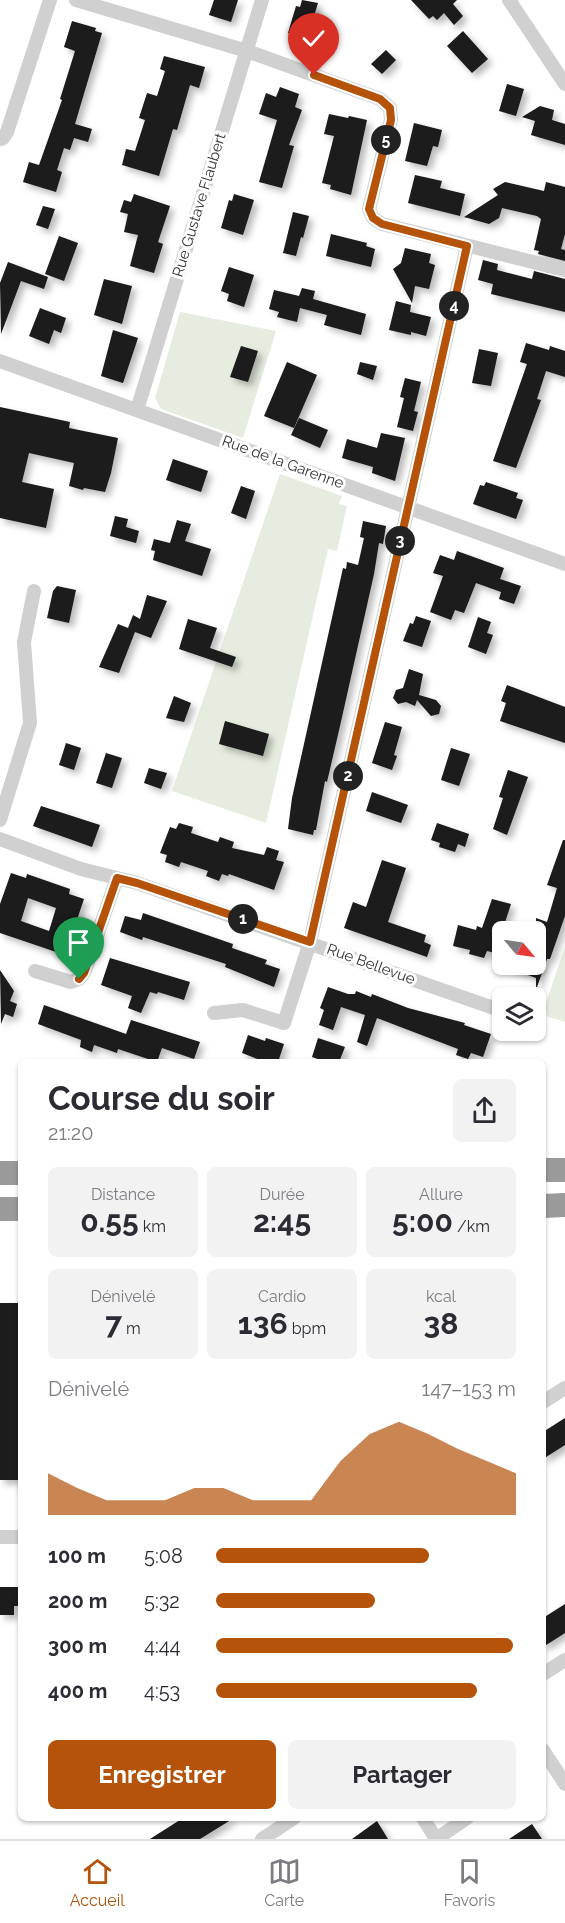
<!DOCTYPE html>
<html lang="fr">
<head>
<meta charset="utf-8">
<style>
  body { margin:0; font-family:Raleway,sans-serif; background:#f2f2f3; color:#2b2b33; height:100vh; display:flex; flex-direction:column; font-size:22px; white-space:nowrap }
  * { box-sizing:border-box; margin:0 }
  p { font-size:20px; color:#7c7c81 }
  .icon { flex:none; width:33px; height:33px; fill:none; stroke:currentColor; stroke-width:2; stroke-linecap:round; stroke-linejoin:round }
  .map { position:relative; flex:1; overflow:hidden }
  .panel { position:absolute; left:18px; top:1059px; width:528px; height:762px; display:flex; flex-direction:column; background:#fff; border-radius:9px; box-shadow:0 2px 4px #0004 }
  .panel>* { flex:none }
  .needle { width:39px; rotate:119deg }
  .buttons { position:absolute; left:492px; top:921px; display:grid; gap:12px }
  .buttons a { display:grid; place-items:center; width:54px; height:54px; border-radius:9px; background:#fff; box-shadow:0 2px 4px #0004; font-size:30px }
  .pin { position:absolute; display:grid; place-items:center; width:51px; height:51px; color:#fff; margin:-62px -26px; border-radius:50% 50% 50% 0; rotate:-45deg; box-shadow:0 0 6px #0007 }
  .pin .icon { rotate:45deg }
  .km { position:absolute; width:30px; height:30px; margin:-15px; border-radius:50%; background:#222; color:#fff; font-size:16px; line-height:30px; text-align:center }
  .round { display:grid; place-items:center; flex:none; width:63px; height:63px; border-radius:9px; background:#f2f2f3 }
  .headline { display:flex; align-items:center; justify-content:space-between; height:102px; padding:0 30px }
  h1 { font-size:33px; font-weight:700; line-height:45px }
  .stats { display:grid; grid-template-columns:repeat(3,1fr); gap:9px; height:102px; padding:6px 30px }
  .stats div { display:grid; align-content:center; border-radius:9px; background:#f2f2f3; text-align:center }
  .stats b { font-size:30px; font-weight:700 }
  .stats small { font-size:16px; font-weight:400 }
  .stats p { font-size:16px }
  .chart { height:168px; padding:12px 30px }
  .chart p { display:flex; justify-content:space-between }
  .chart svg { width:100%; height:108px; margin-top:6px; fill:#b45309; opacity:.7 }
  .action { display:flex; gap:12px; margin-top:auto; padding:12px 30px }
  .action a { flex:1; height:69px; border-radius:9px; background:#b45309; color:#fff; font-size:24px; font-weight:700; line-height:69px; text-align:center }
  .action a+a { background:#f2f2f3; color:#2b2b33 }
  ul { padding:0 30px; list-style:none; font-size:20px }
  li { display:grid; grid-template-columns:96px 72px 1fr; align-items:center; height:45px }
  li i { height:15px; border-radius:8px; background:#b45309 }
  .tabs { display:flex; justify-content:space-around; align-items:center; height:84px; border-top:2px solid #e1e1e2; background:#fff; font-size:16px; color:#7c7c81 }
  .tabs a { display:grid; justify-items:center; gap:3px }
  .tabs .active { color:#b45309 }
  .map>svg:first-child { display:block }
</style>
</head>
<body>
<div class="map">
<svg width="565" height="1839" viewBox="0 0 565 1839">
  <defs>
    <filter id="shadow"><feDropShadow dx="4.5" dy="4.5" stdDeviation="3" flood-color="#0004"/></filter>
  </defs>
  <rect width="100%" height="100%" fill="#fff"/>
  <path fill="#e6ecdf" d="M180,312l96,19 -33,107 -82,-29 -6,-11z
    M280,474l62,22 -3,8 8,2 -10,45 -9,-2 -62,274 -94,-32z
    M565,946v76l-16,-5 -6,-5z"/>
  <path fill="#1a1a1a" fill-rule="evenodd" filter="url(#shadow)" d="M214,0h24l-7,22 -22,-7z
    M302,0l16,3 -11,36 -19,-6 8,-27 4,1z
    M411,0h46l-4,4 10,12 -9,9 -10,-12 -7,7 -4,-4 -4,3z
    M72,21l24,7 -1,3 7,2 -27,91 17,5 -4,13 -14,-4 -4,12 -6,-2 -7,22 5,2 -6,20 -33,-10 6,-20 10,3 23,-65 -2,-1 15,-48 -11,-4z
    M463,31l25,28 -16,14 -25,-27z
    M386,50l10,10 -14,14 -11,-10z
    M164,56l41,11 -6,21 -9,-3 -13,45 -4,-1 -14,47 -37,-11 4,-16 9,2 10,-31 -6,-2 8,-25 10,3 8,-25 -5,-2z
    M507,84l17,5 -8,27 -17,-5z
    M280,87l19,7 -4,13 7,3 -13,35 5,1 -12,42 -23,-6 18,-62 -18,-6 7,-21 10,4z
    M540,106l14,4 -2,10 13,4v21l-34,-10 4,-14 -13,-4z
    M329,114l19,4 1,-2 18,4 -16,75 -21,-6 1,-4 -9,-2 12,-47 -10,-2z
    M414,123l28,7 -4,17 -5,-1 -6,20 -22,-5z
    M415,175l27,6 -2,7 25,6 -5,22 -52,-13z
    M505,182l39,9 2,-9 19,5v47l-4,15 4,1v11l-27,-7 1,-3 -5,-1 7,-31 -4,-3 -35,-8 -3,10 -10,6 -25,-7 34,-22 -5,-6z
    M134,194l36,12 -12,36 5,2 -9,29 -24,-7 8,-31 -14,-3 4,-18 -8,-2 4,-12 7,2z
    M234,194l20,6 -11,35 -22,-7 8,-28 3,1z
    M43,206l12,3 -7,20 -12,-4z
    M293,212l16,4 -6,22 -2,-1 -5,19 -13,-3z
    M331,234l36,9 -1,3 9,3 -4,18 -45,-11z
    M59,236l19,7 -14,38 -19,-7z
    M405,248l26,6 -2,9 6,2 -6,24 -14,-3 -3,17 -19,-34 8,-6z
    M483,260l15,4 -1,6 35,9 2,-8 31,8v33l-74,-18 2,-10 -15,-4z
    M8,262l40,15 -4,12 -23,-8 -20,53 -1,-51z
    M229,267l25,8 -10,32 -17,-6 2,-7 -8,-3z
    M104,279l28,7 -10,38 -28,-9z
    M302,288l13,3 -2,8 53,15 -5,21 -37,-10 3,-10 -27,-7 -3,14 -20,-5 2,-5 -10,-3 5,-19 25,6z
    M396,301l15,4 -1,7 21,5 -5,19 -15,-4v3l-22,-5z
    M40,308l26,10 -5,15 -7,-3 -5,14 -20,-8z
    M113,330l25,8 -15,45 -22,-7z
    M526,343l23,7 1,-4 15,5v26l-19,-6 -9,28 4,1 -25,68 -23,-7 34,-97 -7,-2z
    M241,346l17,5 -10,31 -18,-5z
    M479,349l19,4 -7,33 -19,-3z
    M287,362l30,13 -23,53 -30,-12z
    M360,362l17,4 -4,14 -16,-6z
    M405,378l16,4 -7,29 4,1 -5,19 -16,-4 7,-29 -4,-1z
    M0,407l70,15 -1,6 49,10 -7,35 -6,19 -21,-4 -1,2 -14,-4 5,-23 -45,-10 -7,29 32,7 -8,39 -46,-10z
    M299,418l29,12 -8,18 -29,-13z
    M381,433l24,5 -10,43 -23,-8 1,-6 -31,-9 5,-19 30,9z
    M173,459l35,12 -7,21 -35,-12z
    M486,482l32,11 -2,5 7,2 -7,19 -43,-15 7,-19 4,1z
    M241,486l14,5 -9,28 -15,-6z
    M115,516l13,3 -2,8 13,4 -3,12 -26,-7z
    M177,520l14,4 -6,17 26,8 -9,27 -49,-16 2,-9 -4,-1 3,-11 16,4z
    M363,521l23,5 -3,18 -4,-1 -5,31 -34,152 -13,56 -2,-1 -9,49h-2l-1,5 -25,-6 4,-31 51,-230 3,1 1,-7 11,3 6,-27 -4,-1z
    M457,551l47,17 -4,11 21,7 -7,18 -15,-5 2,-7 -25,-9 -12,30 -9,-3 -4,10 -21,-8 13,-36 -10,-3 7,-18 14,5z
    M57,586l19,4 -7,33 -22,-5 6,-27z
    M147,595l20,6 -16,37 -16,-6 -16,41 -20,-6 19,-43 10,4 5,-13 7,4z
    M416,616l15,5 -9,26 -19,-6 7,-18 3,1z
    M478,617l13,5 -4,11 6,2 -7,19 -18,-7z
    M188,619l29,9 -7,20 26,9 -4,10 -53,-18z
    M409,669l14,5 -4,21 17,5 5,6 -2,8 -8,2 -14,-16 -2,6 -9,-4 -8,2 -5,-6 3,-8 7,-2z
    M507,685l58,22v36l-65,-22 6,-18 -5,-2z
    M174,696l17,7 -7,19 -18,-4z
    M225,721l44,13 -6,22 -44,-12z
    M385,722l17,5 -8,28 3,1 -5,14 -20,-7z
    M66,743l15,5 -7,22 -15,-5z
    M451,748l19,6 -11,32 -18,-6z
    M106,753l16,5 -10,30 -16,-5z
    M149,768l18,5 -6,16 -17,-6z
    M508,770l20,7 -21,58 -14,-6 10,-31 -4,-1z
    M372,792l36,13 -7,18 -35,-12z
    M41,806l59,19 -8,22 -59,-21z
    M179,823l14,4 -2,6 27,9 2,-5 14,5 -2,6 32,7 3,-8 12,4 -3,9 8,2 -10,28 -45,-16 -1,2 -6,-2 -3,7 -13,-5 2,-5 -27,-9 -2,5 -14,-5 2,-7 -7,-2 10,-26 6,2z
    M437,823l32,11 -4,13 -7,-3 -3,8 -16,-5 1,-4 -9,-3z
    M563,840h2v76l-15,43h-3l-10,28h-1v-9l-32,-12v-2h32v-46l11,4 10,-34 -10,-3z
    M382,860l24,8 -18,54 38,13 -2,7 7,3 -4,12 -83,-29 9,-26 13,5z
    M11,873l15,5 1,-4 43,15 -1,5 15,5 -19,56 -65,-22v-29zM28,898l28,10 -7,23 -28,-10z
    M492,899l19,5 -16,49 -8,-2 -3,7 -15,-4 1,-4 -17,-4 5,-21 18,5 1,-4 5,2z
    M143,913l90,31 -1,4 35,12 -2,4 15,5 -6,18 -49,-20 1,-3 -83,-27 -1,3 -22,-8 5,-16 16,4z
    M110,958l80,24 -6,18 -26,-8 -1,2 -7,-2 -9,21 -13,-5 4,-12 -31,-11z
    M0,970l14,21 -4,10 7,3 -4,13 -8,-3 -4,10z
    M328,987l20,7h7l1,-3 15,6 1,-3 36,14 57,15 -1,2 27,9 -8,23 -12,-4 -3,6 -12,-4 2,-6 -81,-31 -10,28 -10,-4 8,-27 -24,-8 -8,23 -14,-5 5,-15 -4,-2z
    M44,1005l82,29 5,-14 69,22 -6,17 -32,-11 -5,14 -39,-13 -1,4 -23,-8 -2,7 -12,-5 1,-7 -43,-16z
    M248,1035l17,6 1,-3 18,6 -6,18h-13l-23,-9z
    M318,1038l27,9 -6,15h-13l-14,-5z
    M0,1303h21v177h-21z
    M565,1418v27l-22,14v-27z
    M0,1587h21v19h-7v9h-14z
    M565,1604v29l-22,14v-29z
    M183,1818h51l-34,21h-50z
    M377,1821l11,18h-36z
    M532,1824l10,15h-33z"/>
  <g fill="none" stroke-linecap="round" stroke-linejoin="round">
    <path stroke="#d0d0d0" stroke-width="14" d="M76,0l171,51 133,48 10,9 1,12 -22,89 4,9 9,6 183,46
      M509,0l56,84
      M0,139l3,-1 4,-6 43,-132
      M0,361l565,203
      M137,410l125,-410
      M0,820l30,-97 -6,-81 10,-51
      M0,839l81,30 56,14 365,128
      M35,971l36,11 8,-3 5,-6 33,-95
      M214,1013l29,-3 41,13 26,-81 157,-696
      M543,1402l22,-14
      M0,1537h21
      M543,1674l22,-14
      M543,1750l22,34
      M423,1818l13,21
      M262,1839l32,-21
      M436,1839l31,-21"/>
    <path stroke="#9a9a9a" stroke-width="24" d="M543,1170h22
      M0,1173h21
      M543,1206l22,-1
      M0,1209h21"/>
  </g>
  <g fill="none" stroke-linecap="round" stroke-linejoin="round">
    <g stroke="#fff" stroke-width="12">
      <path id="route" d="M79,979l5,-6 33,-95 20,5 173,59 157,-696 -85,-22 -9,-6 -4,-9 22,-89 -1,-12 -10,-9 -66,-24"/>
    </g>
    <use href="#route" stroke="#b45309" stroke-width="8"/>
  </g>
  <g text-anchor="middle" stroke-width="6" stroke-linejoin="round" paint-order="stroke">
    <g font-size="15" fill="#333" stroke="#fff">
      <text transform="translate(199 205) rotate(-73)" y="5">Rue Gustave Flaubert</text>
      <text transform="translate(283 462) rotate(20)" y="5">Rue de la Garenne</text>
      <text transform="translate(371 964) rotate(20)" y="5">Rue Bellevue</text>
    </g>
  </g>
</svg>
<div class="buttons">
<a><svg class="needle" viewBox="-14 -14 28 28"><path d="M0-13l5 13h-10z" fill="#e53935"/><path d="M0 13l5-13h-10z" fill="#7c7c81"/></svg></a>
<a><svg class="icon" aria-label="layers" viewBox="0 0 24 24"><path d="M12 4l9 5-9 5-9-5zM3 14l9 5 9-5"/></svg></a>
</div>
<div class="pin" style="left:79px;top:979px;background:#1e9e55"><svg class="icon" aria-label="arrive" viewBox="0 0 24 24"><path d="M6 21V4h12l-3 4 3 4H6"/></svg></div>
<div class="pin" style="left:314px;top:75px;background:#d93025"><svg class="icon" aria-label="check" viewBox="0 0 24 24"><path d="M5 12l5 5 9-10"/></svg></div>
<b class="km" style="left:243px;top:919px">1</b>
<b class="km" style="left:348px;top:776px">2</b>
<b class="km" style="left:400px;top:541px">3</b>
<b class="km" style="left:454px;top:306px">4</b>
<b class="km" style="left:386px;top:140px">5</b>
<section class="panel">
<div class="headline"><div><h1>Course du soir</h1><p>21:20</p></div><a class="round"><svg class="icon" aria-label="share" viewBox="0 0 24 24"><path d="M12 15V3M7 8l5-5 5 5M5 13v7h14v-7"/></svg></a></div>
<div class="stats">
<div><p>Distance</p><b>0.55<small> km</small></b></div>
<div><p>Durée</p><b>2:45</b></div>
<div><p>Allure</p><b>5:00<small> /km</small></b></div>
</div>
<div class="stats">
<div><p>Dénivelé</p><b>7<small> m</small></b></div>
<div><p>Cardio</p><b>136<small> bpm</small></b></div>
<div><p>kcal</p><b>38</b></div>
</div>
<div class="chart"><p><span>Dénivelé</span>147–153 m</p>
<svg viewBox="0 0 160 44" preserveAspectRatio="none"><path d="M0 44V27L10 33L20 38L30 38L40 38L50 33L60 33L70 38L80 38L90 38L100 22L110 11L120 6L130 11L140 17L150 22L160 27V44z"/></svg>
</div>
<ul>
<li><b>100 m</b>5:08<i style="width:71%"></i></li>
<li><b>200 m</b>5:32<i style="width:53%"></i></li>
<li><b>300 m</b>4:44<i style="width:99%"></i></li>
<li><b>400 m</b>4:53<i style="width:87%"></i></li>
</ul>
<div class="action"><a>Enregistrer</a><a>Partager</a></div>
</section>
</div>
<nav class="tabs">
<a class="active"><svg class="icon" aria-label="home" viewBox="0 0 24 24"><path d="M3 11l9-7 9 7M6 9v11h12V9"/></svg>Accueil</a>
<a><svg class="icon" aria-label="map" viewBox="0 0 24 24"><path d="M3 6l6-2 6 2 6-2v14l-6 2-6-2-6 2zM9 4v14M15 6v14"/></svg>Carte</a>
<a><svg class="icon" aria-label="saved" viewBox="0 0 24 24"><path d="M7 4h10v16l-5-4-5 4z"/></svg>Favoris</a>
</nav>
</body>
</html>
